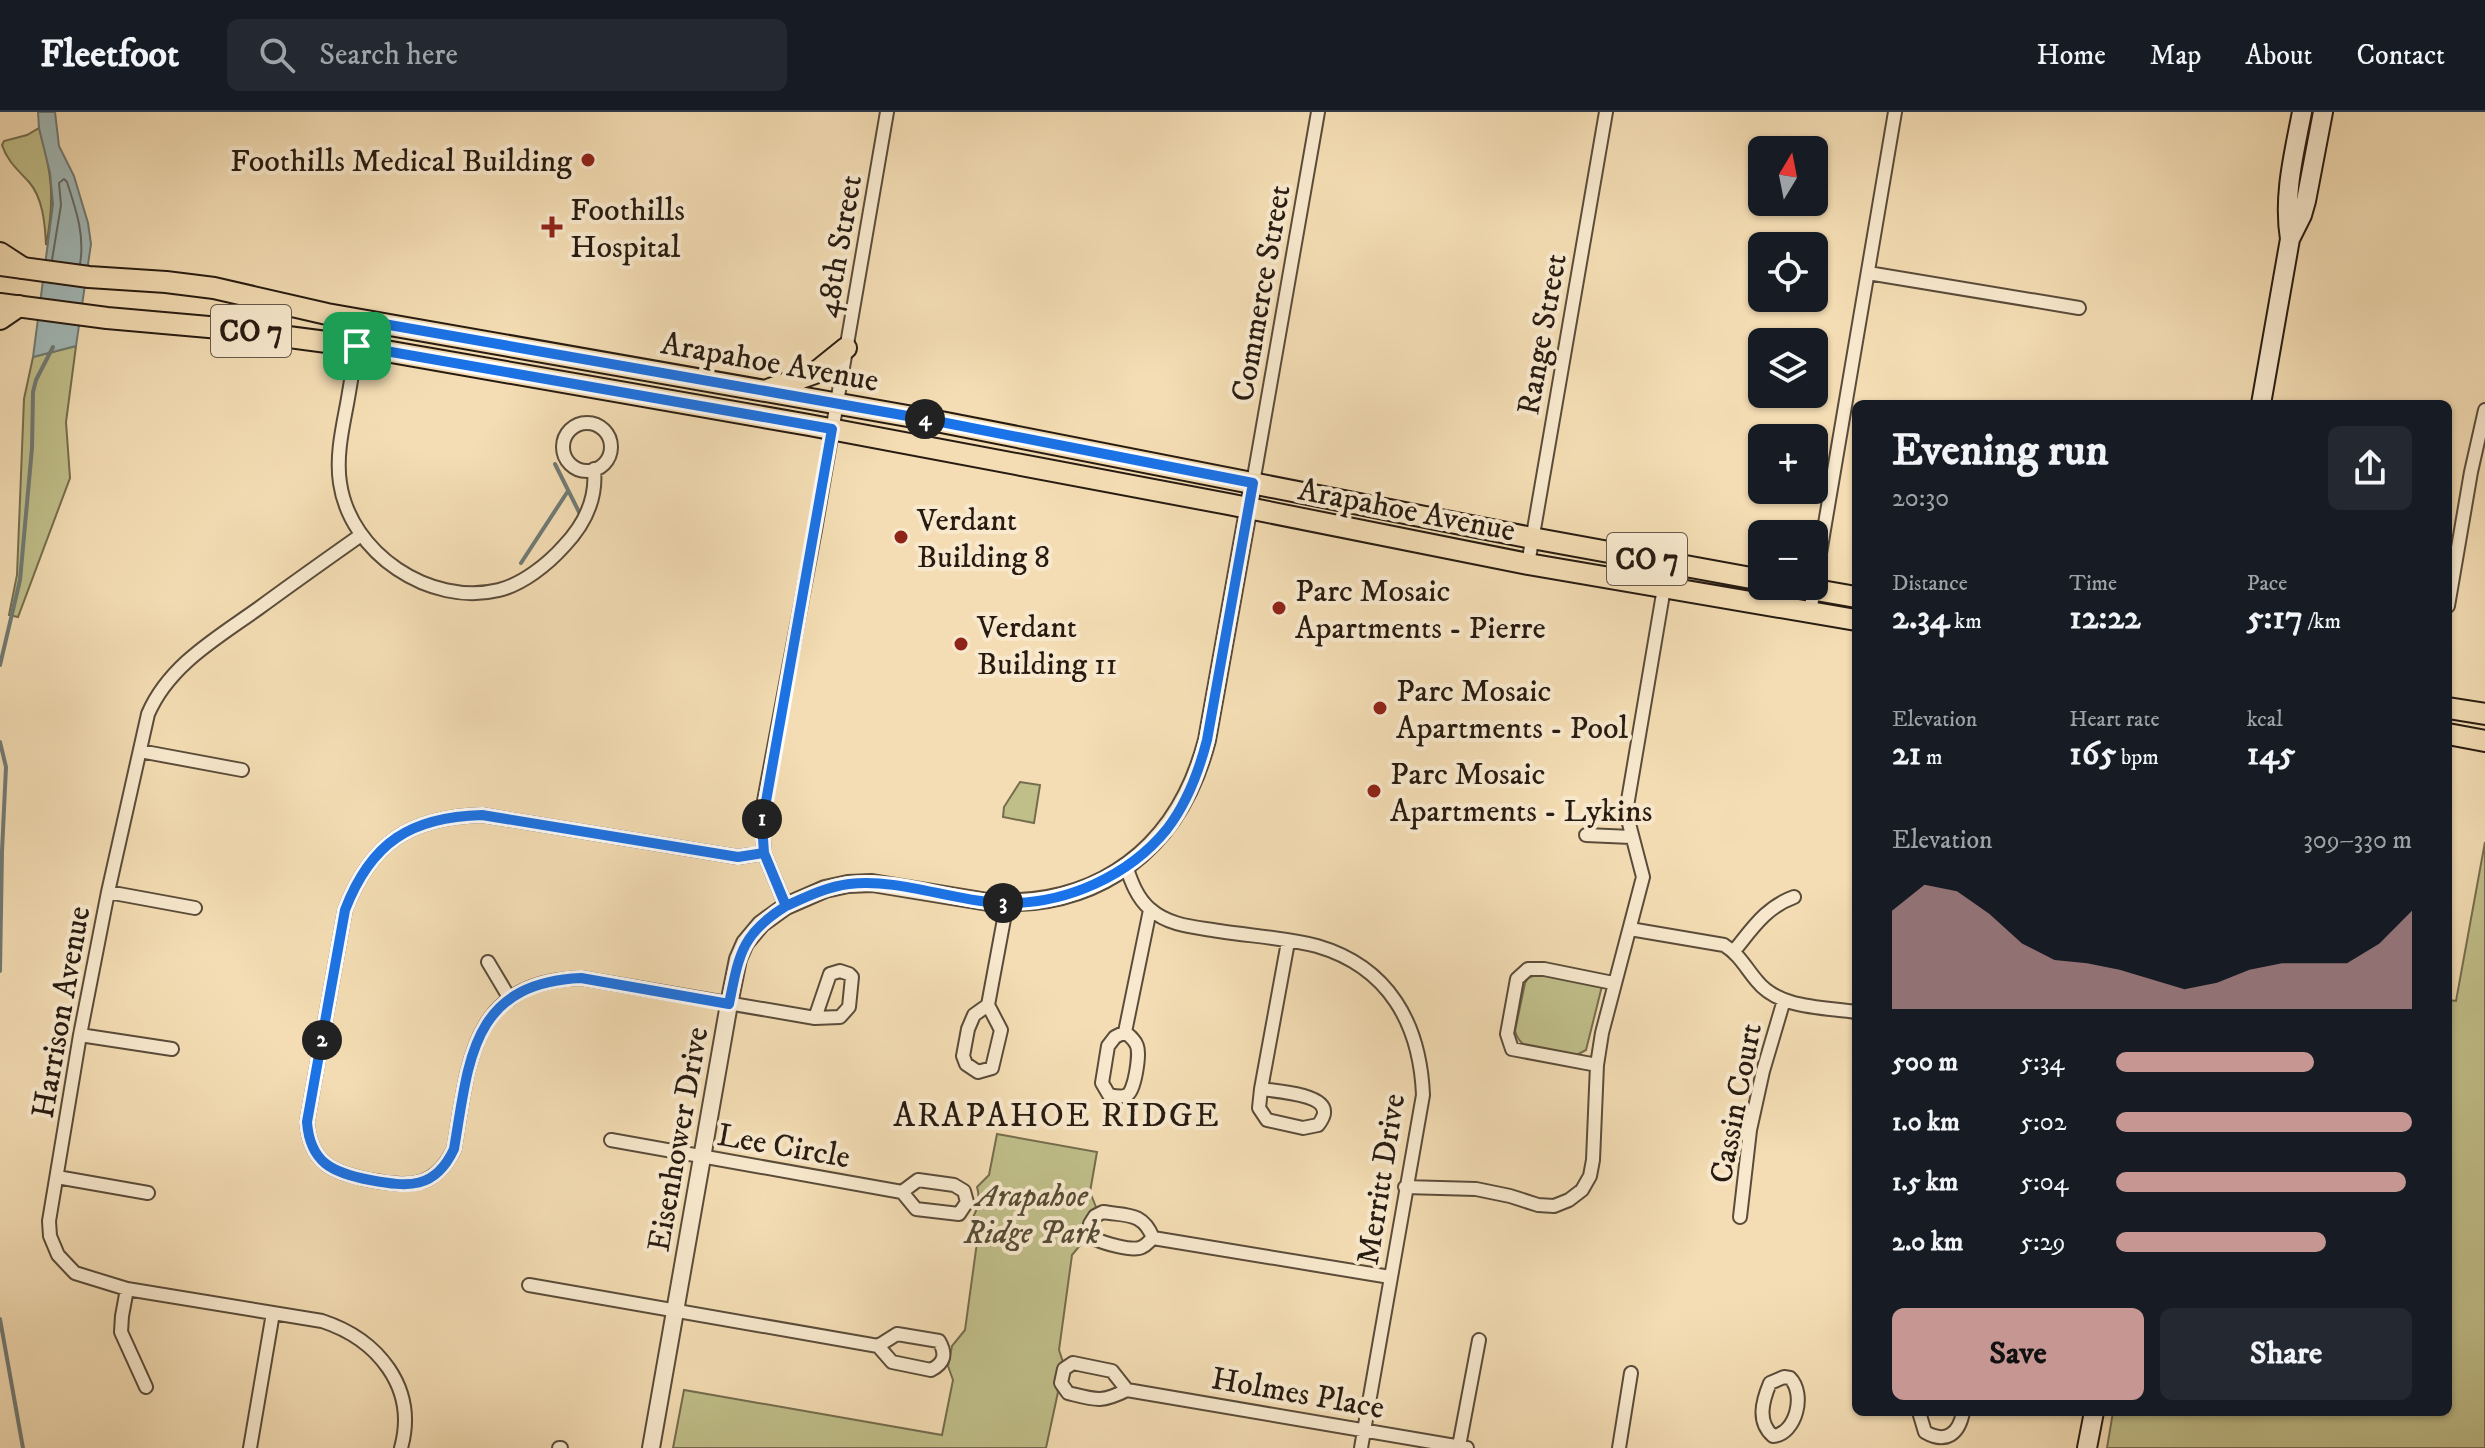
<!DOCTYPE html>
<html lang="en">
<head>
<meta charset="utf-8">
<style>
  body { margin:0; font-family:"IM FELL DW Pica",serif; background:#242831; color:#f1f3f6; height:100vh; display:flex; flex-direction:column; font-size:30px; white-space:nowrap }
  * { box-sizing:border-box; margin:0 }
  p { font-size:26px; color:#9ea1a6 }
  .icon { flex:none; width:44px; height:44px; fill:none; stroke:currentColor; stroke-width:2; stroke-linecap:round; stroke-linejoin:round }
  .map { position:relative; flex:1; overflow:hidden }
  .sheet { position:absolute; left:1852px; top:288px; width:600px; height:1016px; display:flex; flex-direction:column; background:#171b24; border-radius:12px; box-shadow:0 2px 6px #0004 }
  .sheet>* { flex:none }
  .needle { width:52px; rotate:10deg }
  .buttons { position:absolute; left:1748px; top:24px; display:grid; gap:16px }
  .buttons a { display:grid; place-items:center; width:80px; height:80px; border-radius:12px; background:#171b24; box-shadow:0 2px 6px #0004; font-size:40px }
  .pin { position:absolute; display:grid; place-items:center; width:68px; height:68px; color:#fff; margin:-34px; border-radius:16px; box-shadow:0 4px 12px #0006 }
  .km { position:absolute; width:40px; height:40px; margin:-20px; border-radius:50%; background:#222; color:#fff; font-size:22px; line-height:40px; text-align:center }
  .round { display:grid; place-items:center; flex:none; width:84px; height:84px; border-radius:12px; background:#242831 }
  .head { display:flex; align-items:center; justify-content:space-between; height:136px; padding:0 40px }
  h1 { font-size:44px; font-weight:700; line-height:60px }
  .figures { display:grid; grid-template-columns:repeat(3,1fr); gap:12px; height:136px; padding:8px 40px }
  .figures div { display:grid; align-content:center }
  .figures b { font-size:34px; font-weight:700 }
  .figures small { font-size:22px; font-weight:400 }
  .figures p { font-size:22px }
  .chart { height:224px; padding:16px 40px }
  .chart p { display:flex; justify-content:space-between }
  .chart svg { width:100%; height:144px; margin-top:8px; fill:#c59692; opacity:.7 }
  .primary-button { display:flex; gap:16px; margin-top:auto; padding:16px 40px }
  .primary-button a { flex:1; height:92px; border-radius:12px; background:#c59692; color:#111; font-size:32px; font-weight:700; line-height:92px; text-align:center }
  .primary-button a+a { background:#242831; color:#f1f3f6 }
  ul { padding:0 40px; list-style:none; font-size:26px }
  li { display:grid; grid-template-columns:128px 96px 1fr; align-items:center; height:60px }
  li i { height:20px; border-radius:10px; background:#c59692 }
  header { display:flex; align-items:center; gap:48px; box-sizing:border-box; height:112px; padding:0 40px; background:#171b24; border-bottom:2px solid #363941 }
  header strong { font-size:38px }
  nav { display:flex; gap:44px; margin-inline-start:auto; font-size:28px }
  .search { width:560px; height:72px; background:#242831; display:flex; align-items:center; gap:20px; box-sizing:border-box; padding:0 28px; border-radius:12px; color:#9ea1a6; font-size:30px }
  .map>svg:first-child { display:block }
</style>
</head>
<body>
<header>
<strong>Fleetfoot</strong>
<div class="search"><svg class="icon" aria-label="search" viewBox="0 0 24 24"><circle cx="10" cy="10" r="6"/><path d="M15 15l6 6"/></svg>Search here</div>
<nav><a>Home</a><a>Map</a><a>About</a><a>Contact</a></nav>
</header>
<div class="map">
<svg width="2485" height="1336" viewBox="0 0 2485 1336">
  <rect width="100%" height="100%" fill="#f4ddb4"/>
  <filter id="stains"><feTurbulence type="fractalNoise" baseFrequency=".0025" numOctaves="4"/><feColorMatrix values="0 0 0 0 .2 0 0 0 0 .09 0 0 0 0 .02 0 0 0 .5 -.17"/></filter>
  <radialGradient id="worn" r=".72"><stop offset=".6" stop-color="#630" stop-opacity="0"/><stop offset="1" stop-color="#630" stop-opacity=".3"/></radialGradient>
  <path fill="#c0bf8a" stroke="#746d4e" stroke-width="2" d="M39,16c13,44 16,72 7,117 -1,-21 -3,-47 -17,-63 -11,-12 -22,-21 -27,-37l2,-4 23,-6z
    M76,234l-10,76 4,56 -52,139 -9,-2 8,-40 7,-176 9,-42z
    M1020,670l20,3 -6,38 -31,-6 1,-10z
    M2485,730v606h-378l6,-36h335v-412l8,1z
    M1538,862l64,12 -16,64 -11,6 -46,-9c-8,-3 -12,-8 -14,-16l10,-48 3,-5z
    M997,1022l100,18 -7,40 6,15c-7,10 -13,17 -9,30l-15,18 -13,95 5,15 -8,22 2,5 -12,56h-373l11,-58 258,45 11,-55 -5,-14 4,-20 13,-16 13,-95 -8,-13c7,-10 11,-22 7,-35l12,-12z"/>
  <path fill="#a1b9b8" stroke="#707a75" stroke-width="2" d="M38,0h17l4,34 15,30 14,47 3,21 -15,102 -43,11 20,-153 -3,-31 -11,-45z"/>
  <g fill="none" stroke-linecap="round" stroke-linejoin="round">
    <path stroke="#646a64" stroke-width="2" d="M52,148l9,-55 -2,-22 5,-4 3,3c9,28 18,53 13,82"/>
    <path stroke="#707a75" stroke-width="4" d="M555,352l24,48
      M521,451l47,-72
      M0,553l20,-85 12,-132 1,-56 3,-12 17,-33
      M0,630l6,25 -4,84 -2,120
      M0,1207l23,129"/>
    <g stroke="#5a4c3a" stroke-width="16">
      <path id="minor" d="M1868,161l211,35
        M361,208c-5,28 -9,56 -14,84 -5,26 -11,53 -7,79 10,70 90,124 159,107 24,-6 49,-26 65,-44 20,-21 33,-47 30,-77
        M563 335a24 24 0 1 1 48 0a24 24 0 1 1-48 0Z
        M1253,371l65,-371
        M361,423c-34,24 -68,48 -102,73 -42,30 -90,57 -111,106l-40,178 -28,143 -31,186 1,15 8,19 17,18 52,16 195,32c55,18 96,66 79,127
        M1528,452l78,-452
        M2448,494l23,-134 14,-62
        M1810,500l85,-500
        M140,639l102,19
        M1586,723l45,2
        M764,741l-26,4 -256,-42c-71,2 -111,27 -137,95l-38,212c3,41 26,51 63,58 39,7 65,9 84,-31 15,-87 16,-167 127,-171l234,40
        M1126,754c5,15 11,32 24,43 19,17 45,18 69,22 32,5 67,7 98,15 72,21 103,78 106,149l-62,353
        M108,780l87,16
        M786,794l-22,-53 -2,-29 2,-23 51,-271 72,-418
        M1630,817l94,16c16,10 21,22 33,36 22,28 67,26 99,31
        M1734,839c18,-22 32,-44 60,-54
        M488,850l22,37
        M840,859l9,3 3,3 -3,30 -9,10 -25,1 15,-44z
        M988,893l13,25 -9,38 -14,4 -12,-8 -3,-8 5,-27 6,-14z
        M988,893l19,-102
        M1125,920c5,4 10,8 12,14 3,8 -2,45 -10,49 -5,3 -13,1 -18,0l-7,-12 6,-37 7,-9z
        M1125,920l25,-122
        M80,923l92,14
        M1597,953l-85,-16 -5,-15 10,-55 11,-10h16l69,14
        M1261,977c14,2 65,5 63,24 0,3 -4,10 -6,12l-15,3 -36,-8 -8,-12z
        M1261,977l27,-147
        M611,1028l291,52 14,17 43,5 8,-12 -3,-11 -10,-6 -36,-5 -16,12
        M57,1065l91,16
        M1405,1075l71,2 34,7 28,9 16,1 15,-6 13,-10 8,-14 3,-16 4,-95 5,-32 41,-156 -17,-65 38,-224
        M1103,1100c24,4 40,0 50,26 -4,3 -6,7 -11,9 -9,5 -39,-4 -49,-9l-3,-14 5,-8z
        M1740,1105l10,-87 13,-59 21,-71
        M1153,1126l237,39
        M529,1173l349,61 14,16 39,8c13,-7 16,-15 8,-29l-42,-7 -19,12
        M127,1177l-5,27 -1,16 25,55
        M1784,1265l6,1c16,16 6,56 -17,58 -16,-14 -11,-34 -3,-53z
        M1127,1278l-15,-19 -39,-8 -9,6 -3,14 7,10c28,7 33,10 59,-3l340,58
        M1919,1300l6,20c21,12 34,2 38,-20
        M1459,1334l20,-106
        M250,1336l23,-135
        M559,1336h2
        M1619,1336l12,-75"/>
    </g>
    <g stroke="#5a4c3a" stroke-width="20">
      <path id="tertiary" d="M651,1336l78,-444 9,-45 7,-16 16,-19 25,-18 39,-17 23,-5 24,-1 116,19c112,7 191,-54 219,-162l46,-257"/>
    </g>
    <g stroke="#271b11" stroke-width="22">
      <path id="secondary" d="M2290,127l12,-24 4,-14 17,-89
        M2261,292l29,-165c-7,-43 4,-85 12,-127
        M2087,1336l7,-36"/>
    </g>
    <g stroke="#271b11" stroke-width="24">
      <path id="primary" d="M0,153l89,12 77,5 48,6 113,26 609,107 596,117 230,42
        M0,192l107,14 113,10 137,18 452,79 419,79 300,60 328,56
        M770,277l45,-16 31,-25
        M1793,474l63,11
        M2448,596l37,6
        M2448,622l37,7"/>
    </g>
    <g stroke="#271b11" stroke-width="24">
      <path id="trunk" d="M0,141l23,15
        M0,207l19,-13"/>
    </g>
    <use href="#minor" stroke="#f8e9ce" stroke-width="12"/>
    <use href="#tertiary" stroke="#f8e9ce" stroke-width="16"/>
    <use href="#secondary" stroke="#f8e9ce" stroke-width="18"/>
    <use href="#primary" stroke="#f4ddb4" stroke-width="20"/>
    <use href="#trunk" stroke="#f4ddb4" stroke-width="20"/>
  </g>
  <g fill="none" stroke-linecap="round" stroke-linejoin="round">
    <g stroke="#fff" stroke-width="16">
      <path id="route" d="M357,234l475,83 -70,395 2,29 22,53c-45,28 -47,49 -57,98l-148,-26c-111,5 -112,84 -127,171 -19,41 -46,38 -84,31 -37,-7 -60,-17 -63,-58l38,-212c26,-68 66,-93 137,-95l256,42 26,-4 22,53c20,-9 40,-19 63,-22 52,-6 104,18 157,19 60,1 123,-27 161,-74 20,-26 32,-58 40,-89l46,-257 -317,-62 -575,-101 -4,26"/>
    </g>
    <use href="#route" stroke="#1a73e8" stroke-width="10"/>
  </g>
  <g fill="#8f2418" stroke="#f8e9ce" stroke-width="3">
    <circle cx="588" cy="48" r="8"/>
    <path d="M548 103h8v8h8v8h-8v8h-8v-8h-8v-8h8z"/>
    <circle cx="901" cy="425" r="8"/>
    <circle cx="1279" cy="496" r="8"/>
    <circle cx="961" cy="532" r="8"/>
    <circle cx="1380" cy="596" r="8"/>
    <circle cx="1374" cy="679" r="8"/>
  </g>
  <g text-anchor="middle" stroke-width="8" stroke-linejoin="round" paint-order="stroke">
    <g fill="#f8e9ce" stroke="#66594a" stroke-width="2">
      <rect x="211" y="193" width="80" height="52" rx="6"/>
      <rect x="1607" y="421" width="80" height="52" rx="6"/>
    </g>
    <g font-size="30" font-weight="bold" fill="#271b11">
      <text x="251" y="229">CO 7</text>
      <text x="1647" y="457">CO 7</text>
    </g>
    <g font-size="32" fill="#271b11" stroke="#f8e9ce" text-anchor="start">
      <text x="572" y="59" text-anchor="end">Foothills Medical Building</text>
      <text x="570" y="108">Foothills<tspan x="570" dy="37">Hospital</tspan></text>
      <text x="917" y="418">Verdant<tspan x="917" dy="37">Building 8</tspan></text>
      <text x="1295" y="489">Parc Mosaic<tspan x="1295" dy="37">Apartments - Pierre</tspan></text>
      <text x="977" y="525">Verdant<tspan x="977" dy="37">Building 11</tspan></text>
      <text x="1396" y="589">Parc Mosaic<tspan x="1396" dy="37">Apartments - Pool</tspan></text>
      <text x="1390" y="672">Parc Mosaic<tspan x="1390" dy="37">Apartments - Lykins</tspan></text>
    </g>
    <g font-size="32" fill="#271b11" stroke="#f8e9ce">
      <text transform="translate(838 134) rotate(-80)" y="11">48th Street</text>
      <text transform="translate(1260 181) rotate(-80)" y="11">Commerce Street</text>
      <text transform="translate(1541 222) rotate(-80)" y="11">Range Street</text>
      <text transform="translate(770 249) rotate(10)" y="11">Arapahoe Avenue</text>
      <text transform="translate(1407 397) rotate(11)" y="11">Arapahoe Avenue</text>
      <text transform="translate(60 900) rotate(-80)" y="11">Harrison Avenue</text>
      <text transform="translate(1735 991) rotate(-79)" y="11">Cassin Court</text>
      <text transform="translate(677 1027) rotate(-80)" y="11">Eisenhower Drive</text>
      <text transform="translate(784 1033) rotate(10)" y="11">Lee Circle</text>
      <text transform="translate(1380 1067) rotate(-81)" y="11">Merritt Drive</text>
      <text transform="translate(1298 1280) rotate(10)" y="11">Holmes Place</text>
    </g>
    <g font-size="32" font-style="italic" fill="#554c35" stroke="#f8e9ce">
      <text x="1032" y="1094">Arapahoe<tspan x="1032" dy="37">Ridge Park</tspan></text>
    </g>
    <g font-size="34" letter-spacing="2" fill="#271b11" stroke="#f8e9ce">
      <text x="1057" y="1014">ARAPAHOE RIDGE</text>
    </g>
  </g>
  <rect width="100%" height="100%" filter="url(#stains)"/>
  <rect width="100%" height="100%" fill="url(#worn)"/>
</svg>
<div class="buttons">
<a><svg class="needle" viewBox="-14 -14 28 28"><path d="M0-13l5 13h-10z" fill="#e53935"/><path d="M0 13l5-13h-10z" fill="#9ea1a6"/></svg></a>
<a><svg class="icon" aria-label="locate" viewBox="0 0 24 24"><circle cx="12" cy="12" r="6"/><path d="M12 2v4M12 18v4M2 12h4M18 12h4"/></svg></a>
<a><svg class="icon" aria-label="layers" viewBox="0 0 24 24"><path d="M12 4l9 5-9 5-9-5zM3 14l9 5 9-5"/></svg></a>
<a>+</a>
<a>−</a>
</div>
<div class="pin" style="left:357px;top:234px;background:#1e9e55"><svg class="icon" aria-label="arrive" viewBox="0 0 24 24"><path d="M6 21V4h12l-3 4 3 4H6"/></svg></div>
<b class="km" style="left:762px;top:707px">1</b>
<b class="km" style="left:322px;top:928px">2</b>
<b class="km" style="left:1003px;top:791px">3</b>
<b class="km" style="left:925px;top:307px">4</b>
<section class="sheet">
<div class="head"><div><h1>Evening run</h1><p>20:30</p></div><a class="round"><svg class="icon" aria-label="share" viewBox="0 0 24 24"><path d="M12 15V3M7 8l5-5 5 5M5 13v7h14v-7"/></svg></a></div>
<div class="figures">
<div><p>Distance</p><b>2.34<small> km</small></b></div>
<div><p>Time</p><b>12:22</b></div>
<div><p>Pace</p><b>5:17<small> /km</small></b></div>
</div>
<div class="figures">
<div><p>Elevation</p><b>21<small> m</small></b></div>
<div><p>Heart rate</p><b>165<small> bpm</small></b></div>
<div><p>kcal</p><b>145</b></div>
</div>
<div class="chart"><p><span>Elevation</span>309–330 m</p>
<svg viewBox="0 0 160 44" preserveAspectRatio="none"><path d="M0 44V14L10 6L20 8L30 15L40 24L50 29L60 30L70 32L80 35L90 38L100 36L110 32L120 30L130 30L140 30L150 24L160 14V44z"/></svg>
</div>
<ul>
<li><b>500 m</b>5:34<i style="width:67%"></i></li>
<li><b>1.0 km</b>5:02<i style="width:100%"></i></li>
<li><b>1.5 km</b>5:04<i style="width:98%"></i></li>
<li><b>2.0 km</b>5:29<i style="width:71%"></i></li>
</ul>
<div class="primary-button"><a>Save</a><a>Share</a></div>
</section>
</div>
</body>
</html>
